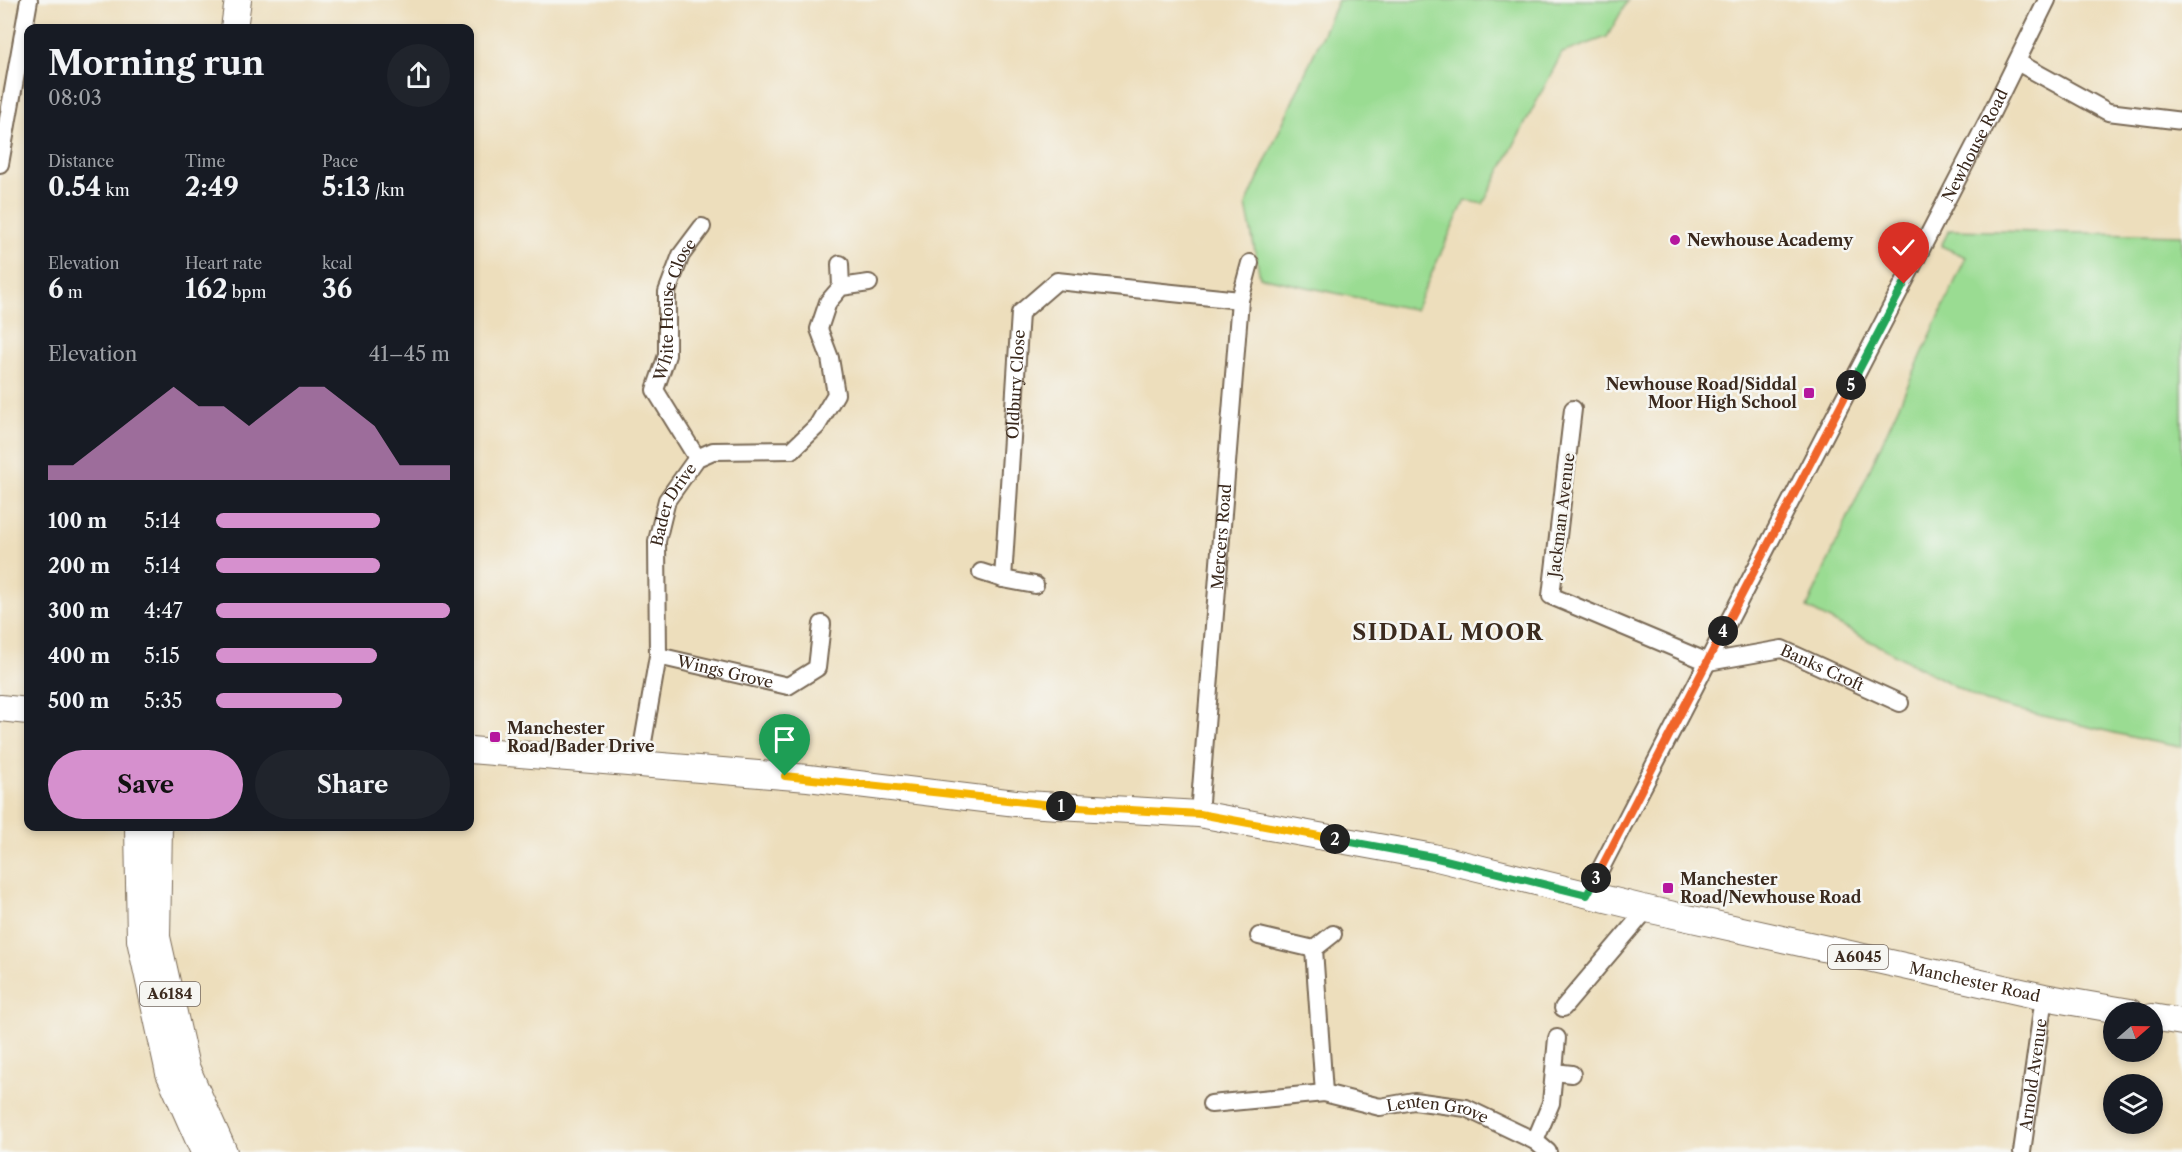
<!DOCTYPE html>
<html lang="en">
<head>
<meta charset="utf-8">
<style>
  body { margin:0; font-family:"Libre Caslon Text",serif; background:#20242c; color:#f1f3f6; height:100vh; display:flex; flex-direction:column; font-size:22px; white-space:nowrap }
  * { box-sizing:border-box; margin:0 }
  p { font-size:20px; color:#9ea1a6 }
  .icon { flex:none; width:33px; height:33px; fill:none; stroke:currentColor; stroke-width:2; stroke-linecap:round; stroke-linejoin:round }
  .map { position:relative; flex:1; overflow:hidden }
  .side { position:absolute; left:24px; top:24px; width:450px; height:807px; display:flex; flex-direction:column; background:#171b24; border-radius:12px; box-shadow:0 3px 9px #0003 }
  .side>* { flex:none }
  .needle { width:39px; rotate:70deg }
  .controls { position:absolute; left:2103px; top:1002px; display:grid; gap:12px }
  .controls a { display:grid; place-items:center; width:60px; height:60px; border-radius:50%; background:#171b24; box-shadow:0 3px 9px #0003; font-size:30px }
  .pin { position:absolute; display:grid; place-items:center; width:51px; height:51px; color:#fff; margin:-62px -26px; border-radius:50% 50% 50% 0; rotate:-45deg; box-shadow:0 0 6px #0007 }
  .pin .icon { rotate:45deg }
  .km { position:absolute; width:30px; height:30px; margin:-15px; border-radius:50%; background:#222; color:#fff; font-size:16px; line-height:30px; text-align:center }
  .round { display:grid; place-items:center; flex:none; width:63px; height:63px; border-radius:32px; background:#20242c }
  .summary { display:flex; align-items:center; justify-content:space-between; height:102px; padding:0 24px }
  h1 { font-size:33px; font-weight:800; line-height:45px }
  .figures { display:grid; grid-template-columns:repeat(3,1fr); gap:9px; height:102px; padding:6px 24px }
  .figures div { display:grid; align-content:center }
  .figures b { font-size:26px; font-weight:800 }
  .figures small { font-size:16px; font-weight:400 }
  .figures p { font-size:16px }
  .chart { height:168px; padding:12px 24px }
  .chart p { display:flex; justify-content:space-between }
  .chart svg { width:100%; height:108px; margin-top:6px; fill:#d690ce; opacity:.7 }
  .primary-button { display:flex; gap:12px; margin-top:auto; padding:12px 24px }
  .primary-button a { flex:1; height:69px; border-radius:36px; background:#d690ce; color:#111; font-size:24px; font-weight:800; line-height:69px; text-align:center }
  .primary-button a+a { background:#20242c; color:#f1f3f6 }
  ul { padding:0 24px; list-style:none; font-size:20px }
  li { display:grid; grid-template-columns:96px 72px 1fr; align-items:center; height:45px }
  li i { height:15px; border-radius:8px; background:#d690ce }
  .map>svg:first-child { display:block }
</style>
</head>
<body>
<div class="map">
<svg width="2182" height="1152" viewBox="0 0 2182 1152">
  <rect width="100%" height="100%" fill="#f6f6f2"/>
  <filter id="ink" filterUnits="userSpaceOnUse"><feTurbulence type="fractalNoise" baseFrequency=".0167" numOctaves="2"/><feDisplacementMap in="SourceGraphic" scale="12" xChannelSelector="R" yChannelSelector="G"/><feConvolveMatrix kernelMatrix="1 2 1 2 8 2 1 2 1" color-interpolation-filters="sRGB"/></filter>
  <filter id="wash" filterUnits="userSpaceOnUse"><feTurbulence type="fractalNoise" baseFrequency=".008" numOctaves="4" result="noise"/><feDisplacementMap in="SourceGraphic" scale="24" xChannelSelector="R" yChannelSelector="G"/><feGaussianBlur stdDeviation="1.35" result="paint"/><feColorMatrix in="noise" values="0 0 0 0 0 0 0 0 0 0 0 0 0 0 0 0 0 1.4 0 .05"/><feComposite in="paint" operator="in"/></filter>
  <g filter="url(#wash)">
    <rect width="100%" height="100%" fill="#eddebc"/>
    <path fill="#9adc92" stroke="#6a8358" stroke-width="1.5" d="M1338,0h290l-21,37 -45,16 -79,151 -18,-4 -50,110 -155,-33 -14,-72z
      M1949,230l233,5v512l-34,-6 -163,-39 -178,-94 159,-351 -25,-11z"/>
  </g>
  <g filter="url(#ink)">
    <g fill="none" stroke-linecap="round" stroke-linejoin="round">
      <g stroke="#796955" stroke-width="20">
        <g id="minor">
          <path d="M2017,62l91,50 74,9"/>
          <path d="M0,164l29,-164"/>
          <path d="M840,264l1,23"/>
          <path id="s1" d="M1573,409l-22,187 157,66 74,-13 118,54"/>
          <path id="s2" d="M697,458l-42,-68 12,-35v-63l14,-37 21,-28"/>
          <path d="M981,572l22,7 32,6"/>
          <path id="s3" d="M1003,579l17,-266 37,-32 183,19"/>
          <path id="s4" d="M658,656l130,30 29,-18 5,-44"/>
          <path id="s5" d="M639,765l19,-109 -1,-115 10,-41 30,-42 16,-7 79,-1 25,-24 19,-32 -6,-36 -11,-29 9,-27 13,-15 28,-4"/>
          <path id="s6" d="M1199,814l41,-514 10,-37"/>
          <path id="s7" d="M1587,895l403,-779 57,-116"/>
          <path d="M1259,936l55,13 19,-15"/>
          <path d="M1314,949l10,144"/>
          <path d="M1563,1008l84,-99"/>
          <path d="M1554,1072l18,2"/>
          <path id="s8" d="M1211,1104l113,-11 56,14 34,-6 52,7 69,33 13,11"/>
          <path d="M1535,1141l16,-38 6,-65"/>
          <path id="s9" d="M2022,1152l22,-155"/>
        </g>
      </g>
      <g stroke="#796955" stroke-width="28">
        <g id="primary">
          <path d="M234,28l4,-28"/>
          <path d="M0,708l28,3"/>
          <path id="s10" d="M470,750l338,28 217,26 174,10 234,43 214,52 397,88 86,15"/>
          <path d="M138,826l2,114 29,133 35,79"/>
          <path d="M159,826l-2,111 29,130 38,85"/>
          <path d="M2152,1017l30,5"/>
        </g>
      </g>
      <use href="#minor" stroke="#fff" stroke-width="16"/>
      <use href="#primary" stroke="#fff" stroke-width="26"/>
    </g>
  </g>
  <g fill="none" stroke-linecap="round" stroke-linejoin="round" filter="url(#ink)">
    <g stroke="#fff" stroke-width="12">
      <path id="split-1" d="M785,776l276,30"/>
    </g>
    <g stroke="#fff" stroke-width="12">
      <path id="split-2" d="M1061,806l139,8 135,25"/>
    </g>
    <g stroke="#fff" stroke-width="12">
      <path id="split-3" d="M1335,839l98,18 154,38 9,-17"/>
    </g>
    <g stroke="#fff" stroke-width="12">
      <path id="split-4" d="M1596,878l127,-247"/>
    </g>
    <g stroke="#fff" stroke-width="12">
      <path id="split-5" d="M1723,631l128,-246"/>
    </g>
    <g stroke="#fff" stroke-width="12">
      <path id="split-6" d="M1851,385l53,-101"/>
    </g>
    <use href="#split-1" stroke="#f5b400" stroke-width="8"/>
    <use href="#split-2" stroke="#f5b400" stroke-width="8"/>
    <use href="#split-3" stroke="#22a559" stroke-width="8"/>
    <use href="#split-4" stroke="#f0652b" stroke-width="8"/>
    <use href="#split-5" stroke="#f0652b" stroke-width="8"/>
    <use href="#split-6" stroke="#22a559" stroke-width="8"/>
  </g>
  <g fill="#b5179e" stroke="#f6f6f2" stroke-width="2">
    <circle cx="1675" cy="240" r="6"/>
    <rect x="1803" y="387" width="12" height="12" rx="3"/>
    <rect x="489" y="731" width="12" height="12" rx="3"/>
    <rect x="1662" y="882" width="12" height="12" rx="3"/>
  </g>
  <g text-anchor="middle" stroke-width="5" stroke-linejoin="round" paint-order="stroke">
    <g fill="#f6f6f2" stroke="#73675e" stroke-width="1.5">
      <rect x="1828" y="945" width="60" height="24" rx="4.5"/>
      <rect x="140" y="982" width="60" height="24" rx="4.5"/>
    </g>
    <g font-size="15" font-weight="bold" fill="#3b2a1e">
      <text x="1858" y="962">A6045</text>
      <text x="170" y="999">A6184</text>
    </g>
    <g font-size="16" fill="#3b2a1e" stroke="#f6f6f2">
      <text dy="6" stroke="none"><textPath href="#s7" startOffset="844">Newhouse Road</textPath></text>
      <text dy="6" stroke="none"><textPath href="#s2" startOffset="164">White House Close</textPath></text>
      <text dy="6" stroke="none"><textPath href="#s3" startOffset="195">Oldbury Close</textPath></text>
      <text dy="6" stroke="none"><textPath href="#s5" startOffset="266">Bader Drive</textPath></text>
      <text transform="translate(1561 515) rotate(-83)" y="6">Jackman Avenue</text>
      <text dy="6" stroke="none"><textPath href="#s6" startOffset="278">Mercers Road</textPath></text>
      <text dy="6" stroke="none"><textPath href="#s1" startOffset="478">Banks Croft</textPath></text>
      <text dy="6" stroke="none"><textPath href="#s4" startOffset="69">Wings Grove</textPath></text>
      <text dy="6" stroke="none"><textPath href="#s10" startOffset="1526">Manchester Road</textPath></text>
      <text dy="6" stroke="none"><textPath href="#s9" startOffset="78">Arnold Avenue</textPath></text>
      <text dy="6" stroke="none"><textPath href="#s8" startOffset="230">Lenten Grove</textPath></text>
    </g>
    <g font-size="16" font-weight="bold" fill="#3b2a1e" stroke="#f6f6f2" text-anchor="start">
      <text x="1687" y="246">Newhouse Academy</text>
      <text x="1797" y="390" text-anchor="end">Newhouse Road/Siddal<tspan x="1797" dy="18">Moor High School</tspan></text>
      <text x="507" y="734">Manchester<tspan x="507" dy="18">Road/Bader Drive</tspan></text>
      <text x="1680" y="885">Manchester<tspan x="1680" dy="18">Road/Newhouse Road</tspan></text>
    </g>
    <g font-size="22" font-weight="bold" letter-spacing="1.5" fill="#3b2a1e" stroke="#f6f6f2">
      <text x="1448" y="640">SIDDAL MOOR</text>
    </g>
  </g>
</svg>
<div class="controls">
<a><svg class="needle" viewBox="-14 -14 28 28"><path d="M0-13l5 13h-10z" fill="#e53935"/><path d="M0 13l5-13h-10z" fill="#9ea1a6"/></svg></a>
<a><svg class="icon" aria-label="layers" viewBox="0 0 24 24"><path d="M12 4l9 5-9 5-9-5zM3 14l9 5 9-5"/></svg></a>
</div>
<div class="pin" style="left:785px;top:776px;background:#1e9e55"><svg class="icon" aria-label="arrive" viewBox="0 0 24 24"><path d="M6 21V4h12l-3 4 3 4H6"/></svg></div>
<div class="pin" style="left:1904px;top:284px;background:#d93025"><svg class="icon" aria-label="check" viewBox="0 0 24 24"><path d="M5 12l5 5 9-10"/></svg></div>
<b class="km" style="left:1061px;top:806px">1</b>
<b class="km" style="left:1335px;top:839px">2</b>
<b class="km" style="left:1596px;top:878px">3</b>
<b class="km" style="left:1723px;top:631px">4</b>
<b class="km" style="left:1851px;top:385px">5</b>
<section class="side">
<div class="summary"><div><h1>Morning run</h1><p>08:03</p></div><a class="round"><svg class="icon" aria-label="share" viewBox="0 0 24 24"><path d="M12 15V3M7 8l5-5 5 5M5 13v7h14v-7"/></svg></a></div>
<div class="figures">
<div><p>Distance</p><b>0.54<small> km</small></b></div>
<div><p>Time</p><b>2:49</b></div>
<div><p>Pace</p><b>5:13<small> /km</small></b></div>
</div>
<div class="figures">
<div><p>Elevation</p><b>6<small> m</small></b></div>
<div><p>Heart rate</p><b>162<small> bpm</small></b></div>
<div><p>kcal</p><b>36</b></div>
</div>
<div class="chart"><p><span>Elevation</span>41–45 m</p>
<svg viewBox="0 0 160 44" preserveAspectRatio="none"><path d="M0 44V38L10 38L20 30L30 22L40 14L50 6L60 14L70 14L80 22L90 14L100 6L110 6L120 14L130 22L140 38L150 38L160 38V44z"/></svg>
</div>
<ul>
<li><b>100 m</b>5:14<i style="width:70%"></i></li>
<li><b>200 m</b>5:14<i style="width:70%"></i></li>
<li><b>300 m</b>4:47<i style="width:100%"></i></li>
<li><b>400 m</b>5:15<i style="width:69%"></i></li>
<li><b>500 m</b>5:35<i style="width:54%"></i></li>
</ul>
<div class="primary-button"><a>Save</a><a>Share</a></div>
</section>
</div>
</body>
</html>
